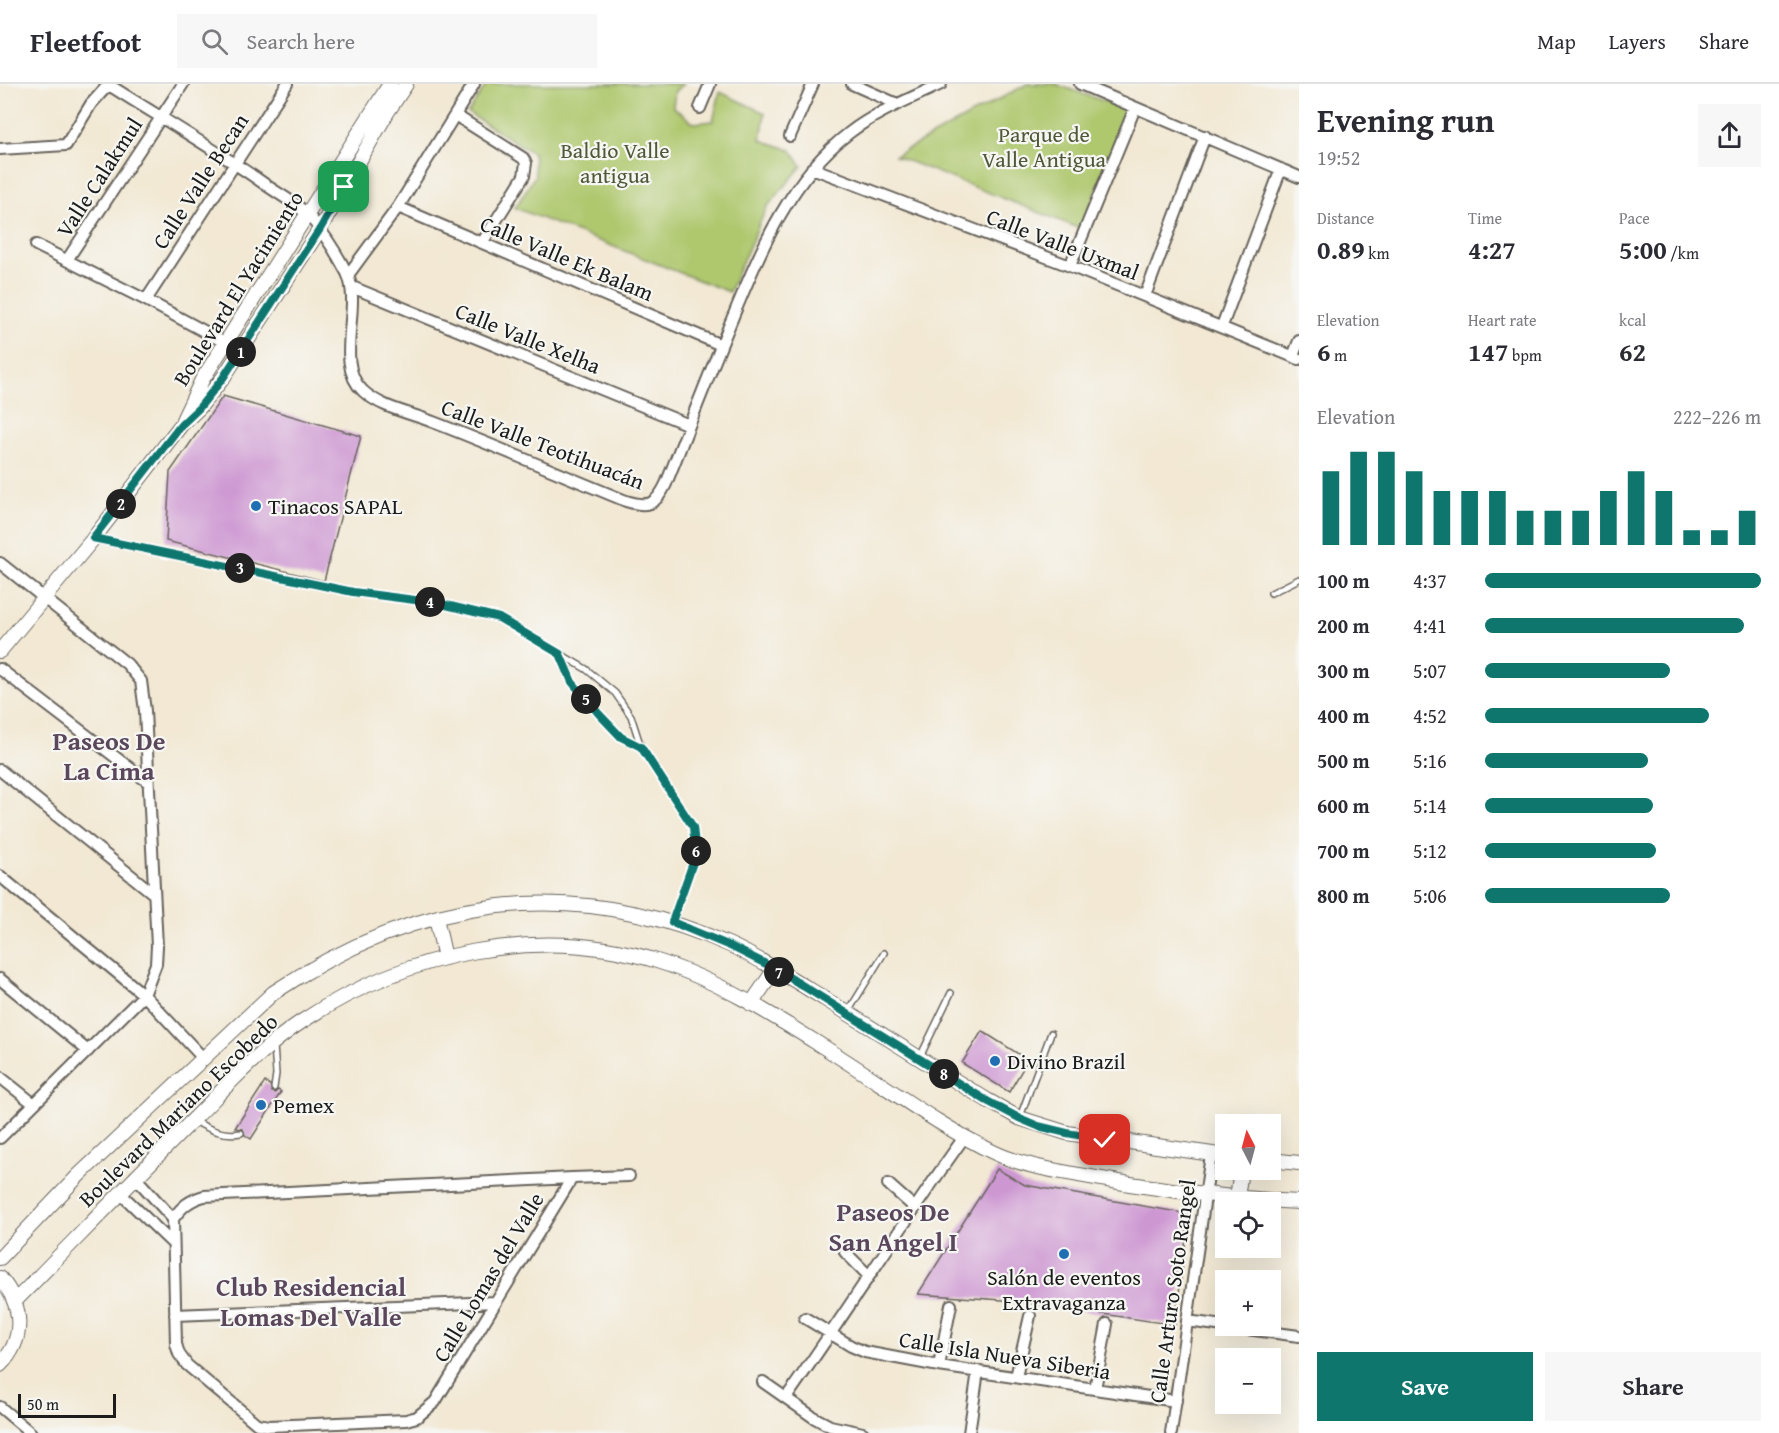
<!DOCTYPE html>
<html lang="en">
<head>
<meta charset="utf-8">
<style>
  body { margin:0; font-family:"Gentium Book Plus",serif; background:#f7f7f7; color:#2b2b33; height:100vh; display:flex; flex-direction:column; font-size:22px; white-space:nowrap }
  * { box-sizing:border-box; margin:0 }
  p { font-size:20px; color:#7c7c81 }
  .icon { flex:none; width:33px; height:33px; fill:none; stroke:currentColor; stroke-width:2; stroke-linecap:round; stroke-linejoin:round }
  .map { position:relative; flex:1; overflow:hidden }
  .side { display:flex; flex-direction:column; background:#fff; width:480px }
  .side>* { flex:none }
  .needle { width:39px; rotate:354deg }
  .tools { position:absolute; left:1215px; top:1030px; display:grid; gap:12px }
  .tools a { display:grid; place-items:center; width:66px; height:66px; border-radius:0px; background:#fff; box-shadow:0 6px 24px #0002; font-size:30px }
  .scale { position:absolute; left:18px; bottom:15px; width:98px; box-sizing:border-box; padding-left:6px; border:3px solid #1c1c1c; border-top:0; font-size:16px; line-height:21px; white-space:nowrap; color:#1c1c1c; -webkit-text-stroke:4px #f6f6f2; paint-order:stroke }
  .pin { position:absolute; display:grid; place-items:center; width:51px; height:51px; color:#fff; margin:-26px; border-radius:12px; box-shadow:0 3px 9px #0006 }
  .km { position:absolute; width:30px; height:30px; margin:-15px; border-radius:50%; background:#222; color:#fff; font-size:16px; line-height:30px; text-align:center }
  .round { display:grid; place-items:center; flex:none; width:63px; height:63px; border-radius:0px; background:#f7f7f7 }
  .summary { display:flex; align-items:center; justify-content:space-between; height:102px; padding:0 18px }
  h1 { font-size:33px; font-weight:600; line-height:45px }
  .figures { display:grid; grid-template-columns:repeat(3,1fr); gap:9px; height:102px; padding:6px 18px }
  .figures div { display:grid; align-content:center }
  .figures b { font-size:26px; font-weight:600 }
  .figures small { font-size:16px; font-weight:400 }
  .figures p { font-size:16px }
  .chart { height:168px; padding:12px 18px }
  .chart p { display:flex; justify-content:space-between }
  .chart svg { width:100%; height:108px; margin-top:6px; stroke:#0f766e; stroke-width:6 }
  .primary-button { display:flex; gap:12px; margin-top:auto; padding:12px 18px }
  .primary-button a { flex:1; height:69px; border-radius:0px; background:#0f766e; color:#fff; font-size:24px; font-weight:600; line-height:69px; text-align:center }
  .primary-button a+a { background:#f7f7f7; color:#2b2b33 }
  ul { padding:0 18px; list-style:none; font-size:20px }
  li { display:grid; grid-template-columns:96px 72px 1fr; align-items:center; height:45px }
  li i { height:15px; border-radius:8px; background:#0f766e }
  header { display:flex; align-items:center; gap:36px; box-sizing:border-box; height:84px; padding:0 30px; background:#fff; border-bottom:2px solid #e1e1e2 }
  header strong { font-size:28px }
  nav { display:flex; gap:33px; margin-inline-start:auto; font-size:21px }
  .search { width:420px; height:54px; background:#f7f7f7; display:flex; align-items:center; gap:15px; box-sizing:border-box; padding:0 21px; border-radius:0px; color:#7c7c81; font-size:22px }
  main { display:flex; flex:1; min-height:0 }
  .map>svg:first-child { display:block }
</style>
</head>
<body>
<header>
<strong>Fleetfoot</strong>
<div class="search"><svg class="icon" aria-label="search" viewBox="0 0 24 24"><circle cx="10" cy="10" r="6"/><path d="M15 15l6 6"/></svg>Search here</div>
<nav><a>Map</a><a>Layers</a><a>Share</a></nav>
</header>
<main>
<div class="map">
<svg width="1299" height="1349" viewBox="0 0 1299 1349">
  <rect width="100%" height="100%" fill="#f6f6f2"/>
  <filter id="ink" filterUnits="userSpaceOnUse"><feTurbulence type="fractalNoise" baseFrequency=".0167" numOctaves="2"/><feDisplacementMap in="SourceGraphic" scale="12" xChannelSelector="R" yChannelSelector="G"/><feConvolveMatrix kernelMatrix="1 2 1 2 8 2 1 2 1" color-interpolation-filters="sRGB"/></filter>
  <filter id="wash" filterUnits="userSpaceOnUse"><feTurbulence type="fractalNoise" baseFrequency=".008" numOctaves="4" result="noise"/><feDisplacementMap in="SourceGraphic" scale="24" xChannelSelector="R" yChannelSelector="G"/><feGaussianBlur stdDeviation="1.35" result="paint"/><feColorMatrix in="noise" values="0 0 0 0 0 0 0 0 0 0 0 0 0 0 0 0 0 1.4 0 .05"/><feComposite in="paint" operator="in"/></filter>
  <g filter="url(#wash)">
    <rect width="100%" height="100%" fill="#f2e8d3"/>
    <path fill="#afc86e" stroke="#667245" stroke-width="1.5" d="M487,0h197l-9,7 -2,16 21,16 19,-2 7,-29 45,21 -4,27 30,10 11,16 -35,41 -38,85 -214,-84 20,-32 -2,-23 -65,-40z
      M1027,0h28l74,26 -48,119 -186,-73z"/>
    <g id="blocks">
      <path fill="#cd97d2" d="M223,312l138,40 -37,145 -158,-40 4,-69z
        M982,947l46,29 -19,32 -47,-29z
        M265,998l5,3 2,7 3,1 3,-3 3,2 -30,47 -6,-4 -2,-6 -8,-1z
        M997,1085l28,16 164,29 -14,111 -158,-24 -99,-7z"/>
    </g>
  </g>
  <g filter="url(#ink)">
    <use href="#blocks" fill-opacity="0" stroke="#67635c" stroke-width="1.5"/>
    <g fill="none" stroke-linecap="round" stroke-linejoin="round">
      <g stroke="#67635c" stroke-width="8">
        <path id="service" d="M95,455l258,53 85,11 61,15 87,51 29,24 16,23 10,31 52,80 3,27 -24,68
          M1271,509l28,-14
          M561,572l11,26 27,32 22,23 20,10
          M848,928l36,-59
          M274,961l2,29 -2,14
          M920,973l31,-64
          M1020,1033l31,-84
          M195,1037c15,9 28,15 46,12"/>
      </g>
      <g stroke="#67635c" stroke-width="14">
        <path id="minor" d="M852,0l45,20
          M1080,0l219,93
          M109,1c52,33 106,64 157,100 14,10 32,19 44,32 14,16 27,37 37,56 16,33 -14,91 16,118 18,17 48,22 70,31 65,25 129,53 193,79 22,7 30,4 40,-17 22,-55 43,-110 66,-165 28,-67 57,-140 117,-186 27,-21 61,-34 92,-49
          M700,24l10,-24
          M455,31l68,43 3,5 -2,13 -42,67
          M790,52l23,-52
          M0,65l66,-4 25,-41 18,-20
          M812,84l258,98 229,93
          M398,123l323,138
          M36,161l110,55 95,51
          M67,176l116,-176
          M1070,182l65,-158
          M348,191l50,-68 76,-123
          M352,203l337,138
          M1145,212l60,-160
          M146,216l141,-216
          M1222,242l59,-157
          M1293,272l6,-15
          M0,479l127,101 14,17 4,30 12,235 -1,18 -12,31 -144,143
          M0,585l148,113
          M0,686l154,124
          M0,792l144,119 58,62
          M0,895l88,72
          M0,993l34,27
          M135,1093l38,42
          M572,1094l-137,224 -18,15 -11,3 -137,6 -12,-2 -70,-59 -8,-11 -3,-10 -3,-125c9,-13 17,-19 31,-23l368,-18 57,-2
          M888,1100l26,23
          M120,1109l52,50
          M845,1168l24,24
          M175,1231l321,-13
          M805,1234l46,28 14,6 74,14 237,35
          M1187,1237l112,15
          M939,1282l12,-61
          M1016,1293l14,-61
          M763,1298l50,35 17,9 33,7
          M1095,1305l12,-65
          M786,1314c61,-86 117,-176 179,-262
          M0,1323l31,26
          M969,1349l9,-62
          M1171,1349l40,-278"/>
      </g>
      <g stroke="#67635c" stroke-width="16">
        <path id="tertiary" d="M183,336l19,-40 188,-296
          M0,567l93,-112 88,-114 18,-17 24,-30 97,-149 68,-118 18,-27
          M436,834l9,40
          M751,920l24,-35
          M1270,1076l29,3
          M1237,1114l4,-28
          M0,1174l79,-83 194,-182c143,-96 297,-119 457,-48 33,15 64,35 95,54 54,33 107,68 162,101l32,18 48,15 159,23
          M0,1194c23,27 26,61 0,87
          M15,1217c59,-60 117,-120 177,-180 34,-34 68,-72 109,-99 104,-69 238,-99 359,-60 60,19 117,56 170,89 53,33 107,74 163,101 27,13 58,18 86,23 73,14 146,23 220,27"/>
      </g>
      <use href="#service" stroke="#fff" stroke-width="5"/>
      <use href="#minor" stroke="#fff" stroke-width="10"/>
      <use href="#tertiary" stroke="#fff" stroke-width="14"/>
    </g>
  </g>
  <g fill="none" stroke-linecap="round" stroke-linejoin="round" filter="url(#ink)">
    <g stroke="#fff" stroke-width="12">
      <path id="route" d="M344,103l-24,42 -97,149 -24,30 -18,17 -88,113 260,54 85,11 61,15 61,36 12,28 27,32 22,23 20,10 52,80 3,27 -24,68 58,24 46,23 211,132 32,17 19,8 29,7 38,7"/>
    </g>
    <use href="#route" stroke="#0f766e" stroke-width="8"/>
  </g>
  <g fill="#1f6fb2" stroke="#f6f6f2" stroke-width="2">
    <circle cx="256" cy="422" r="6"/>
    <circle cx="995" cy="977" r="6"/>
    <circle cx="261" cy="1021" r="6"/>
    <circle cx="1064" cy="1170" r="6"/>
  </g>
  <g text-anchor="middle" stroke-width="4.5" stroke-linejoin="round" paint-order="stroke">
    <g font-size="22" fill="#4f5839" stroke="#f6f6f2">
      <text x="1044" y="58">Parque de<tspan x="1044" dy="25">Valle Antigua</tspan></text>
      <text x="615" y="74">Baldio Valle<tspan x="615" dy="25">antigua</tspan></text>
    </g>
    <g font-size="22" fill="#1c1c1c" stroke="#f6f6f2">
      <text transform="translate(99 93) rotate(-57)" y="8">Valle Calakmul</text>
      <text transform="translate(200 97) rotate(-57)" y="8">Calle Valle Becan</text>
      <text transform="translate(1063 160) rotate(21)" y="8">Calle Valle Uxmal</text>
      <text transform="translate(567 174) rotate(23)" y="8">Calle Valle Ek Balam</text>
      <text transform="translate(238 204) rotate(-58)" y="8">Boulevard El Yacimiento</text>
      <text transform="translate(528 254) rotate(22)" y="8">Calle Valle Xelha</text>
      <text transform="translate(543 360) rotate(21)" y="8">Calle Valle Teotihuacán</text>
      <text transform="translate(178 1026) rotate(-44)" y="8">Boulevard Mariano Escobedo</text>
      <text transform="translate(488 1193) rotate(-59)" y="8">Calle Lomas del Valle</text>
      <text transform="translate(1172 1207) rotate(-82)" y="8">Calle Arturo Soto Rangel</text>
      <text transform="translate(1005 1271) rotate(9)" y="8">Calle Isla Nueva Siberia</text>
    </g>
    <g font-size="22" fill="#1c1c1c" stroke="#f6f6f2" text-anchor="start">
      <text x="268" y="430">Tinacos SAPAL</text>
      <text x="1007" y="985">Divino Brazil</text>
      <text x="273" y="1029">Pemex</text>
      <text x="1064" y="1201" text-anchor="middle">Salón de eventos<tspan x="1064" dy="25">Extravaganza</tspan></text>
    </g>
    <g font-size="26" font-weight="bold" fill="#5a475c" stroke="#f6f6f2">
      <text x="109" y="666">Paseos De<tspan x="109" dy="30">La Cima</tspan></text>
      <text x="893" y="1137">Paseos De<tspan x="893" dy="30">San Angel I</tspan></text>
      <text x="311" y="1212">Club Residencial<tspan x="311" dy="30">Lomas Del Valle</tspan></text>
    </g>
  </g>
</svg>
<div class="tools">
<a><svg class="needle" viewBox="-14 -14 28 28"><path d="M0-13l5 13h-10z" fill="#e53935"/><path d="M0 13l5-13h-10z" fill="#7c7c81"/></svg></a>
<a><svg class="icon" aria-label="locate" viewBox="0 0 24 24"><circle cx="12" cy="12" r="6"/><path d="M12 2v4M12 18v4M2 12h4M18 12h4"/></svg></a>
<a>+</a>
<a>−</a>
</div>
<div class="scale">50 m</div>
<div class="pin" style="left:344px;top:103px;background:#1e9e55"><svg class="icon" aria-label="arrive" viewBox="0 0 24 24"><path d="M6 21V4h12l-3 4 3 4H6"/></svg></div>
<div class="pin" style="left:1105px;top:1056px;background:#d93025"><svg class="icon" aria-label="check" viewBox="0 0 24 24"><path d="M5 12l5 5 9-10"/></svg></div>
<b class="km" style="left:241px;top:268px">1</b>
<b class="km" style="left:121px;top:420px">2</b>
<b class="km" style="left:240px;top:484px">3</b>
<b class="km" style="left:430px;top:518px">4</b>
<b class="km" style="left:586px;top:615px">5</b>
<b class="km" style="left:696px;top:767px">6</b>
<b class="km" style="left:779px;top:888px">7</b>
<b class="km" style="left:944px;top:990px">8</b>
</div>
<section class="side">
<div class="summary"><div><h1>Evening run</h1><p>19:52</p></div><a class="round"><svg class="icon" aria-label="share" viewBox="0 0 24 24"><path d="M12 15V3M7 8l5-5 5 5M5 13v7h14v-7"/></svg></a></div>
<div class="figures">
<div><p>Distance</p><b>0.89<small> km</small></b></div>
<div><p>Time</p><b>4:27</b></div>
<div><p>Pace</p><b>5:00<small> /km</small></b></div>
</div>
<div class="figures">
<div><p>Elevation</p><b>6<small> m</small></b></div>
<div><p>Heart rate</p><b>147<small> bpm</small></b></div>
<div><p>kcal</p><b>62</b></div>
</div>
<div class="chart"><p><span>Elevation</span>222–226 m</p>
<svg viewBox="0 0 160 44" preserveAspectRatio="none"><path d="M5 44V14M15 44V6M25 44V6M35 44V14M45 44V22M55 44V22M65 44V22M75 44V30M85 44V30M95 44V30M105 44V22M115 44V14M125 44V22M135 44V38M145 44V38M155 44V30"/></svg>
</div>
<ul>
<li><b>100 m</b>4:37<i style="width:100%"></i></li>
<li><b>200 m</b>4:41<i style="width:94%"></i></li>
<li><b>300 m</b>5:07<i style="width:67%"></i></li>
<li><b>400 m</b>4:52<i style="width:81%"></i></li>
<li><b>500 m</b>5:16<i style="width:59%"></i></li>
<li><b>600 m</b>5:14<i style="width:61%"></i></li>
<li><b>700 m</b>5:12<i style="width:62%"></i></li>
<li><b>800 m</b>5:06<i style="width:67%"></i></li>
</ul>
<div class="primary-button"><a>Save</a><a>Share</a></div>
</section>
</main>
</body>
</html>
